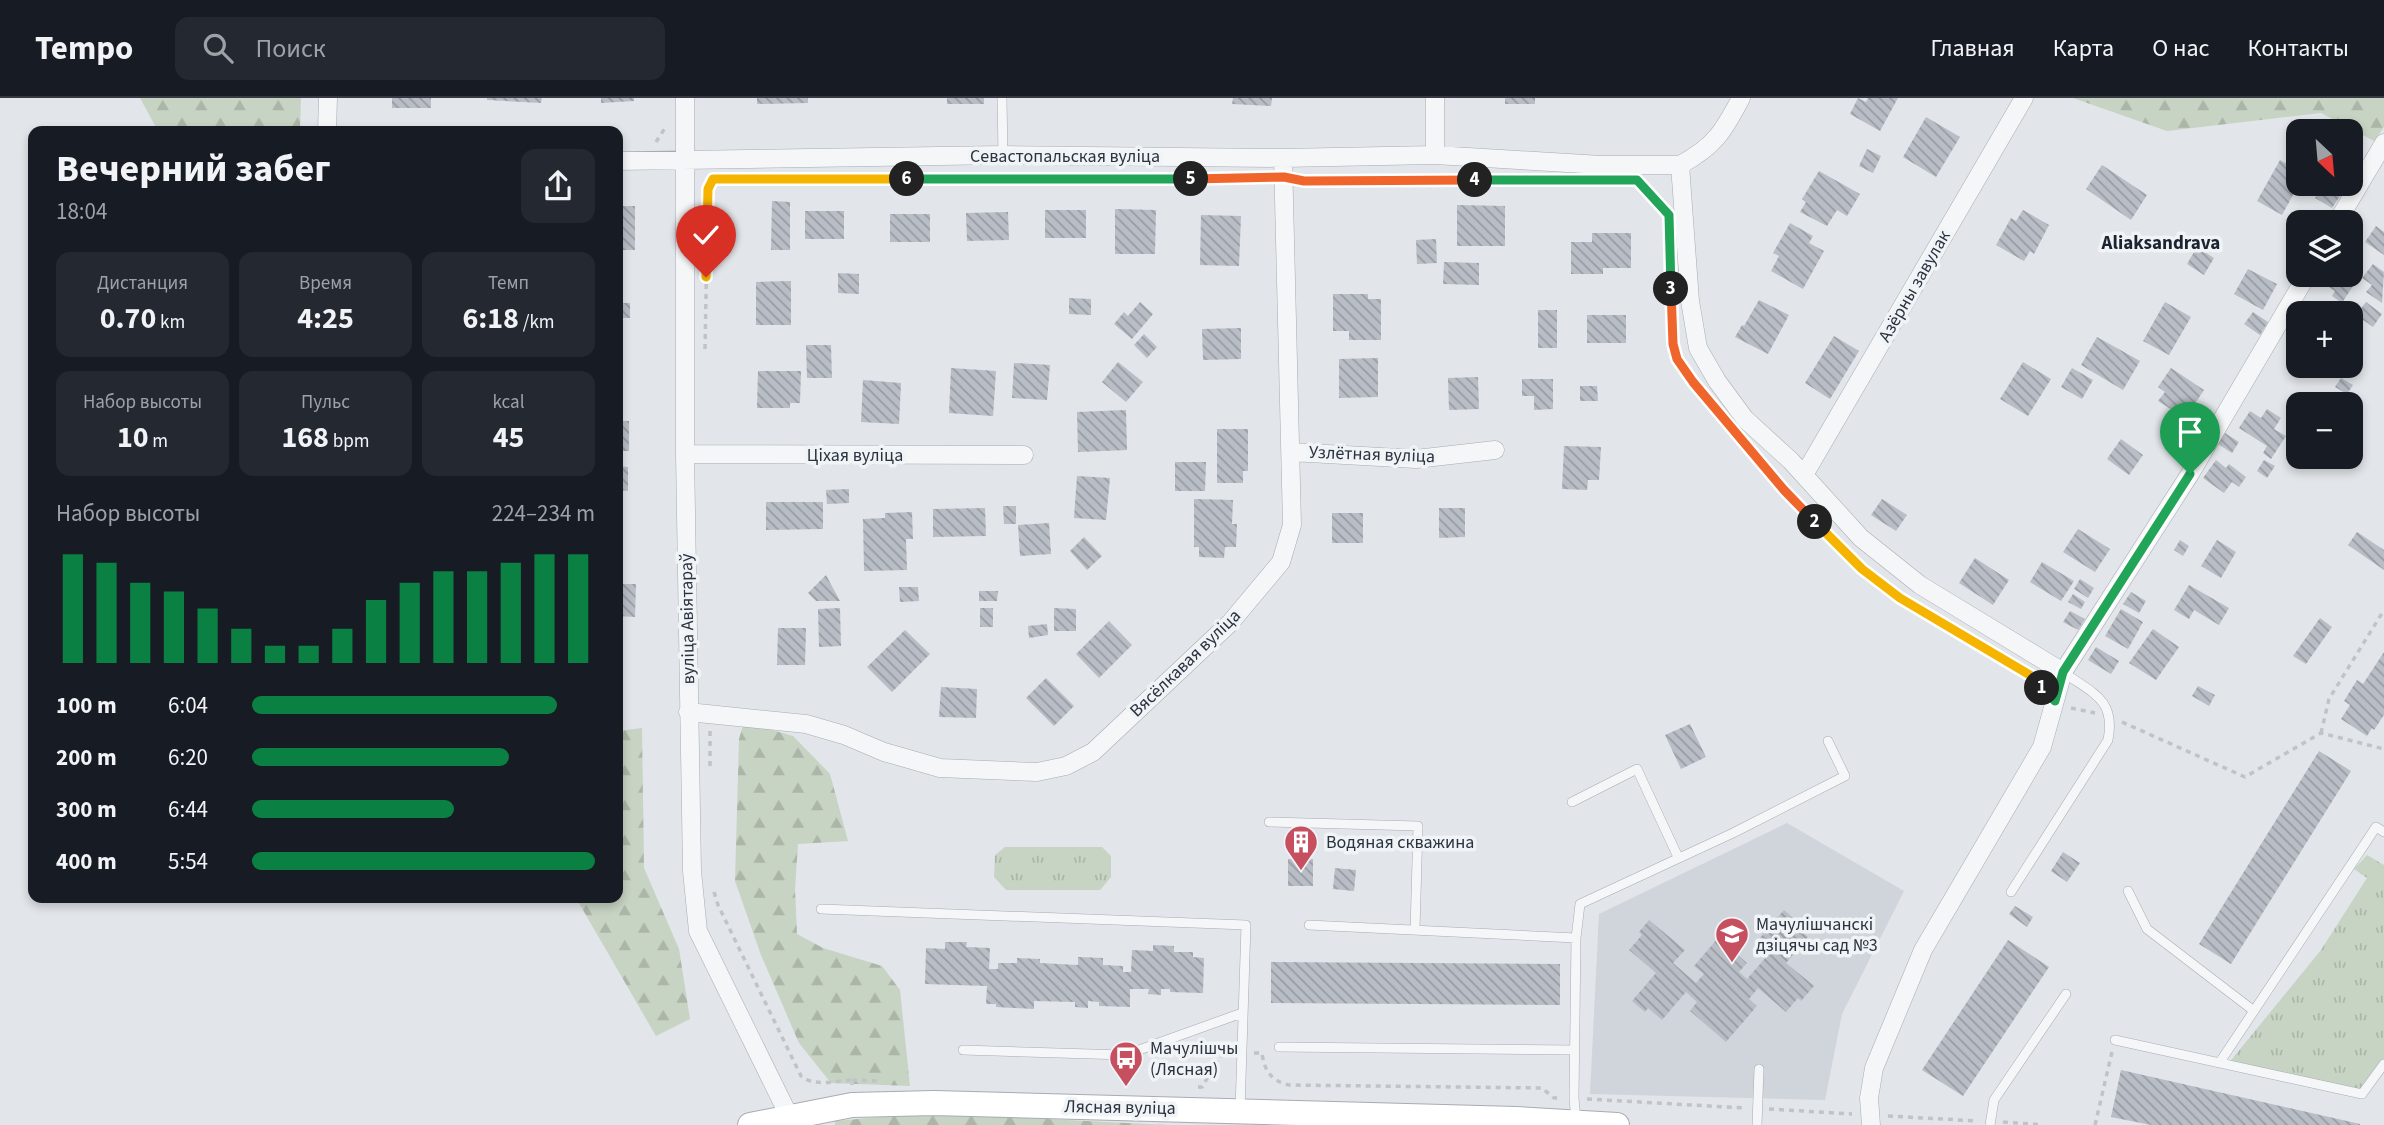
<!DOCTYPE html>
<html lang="ru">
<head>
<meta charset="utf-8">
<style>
  body { margin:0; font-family:"Source Sans 3",sans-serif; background:#242831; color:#f1f3f6; height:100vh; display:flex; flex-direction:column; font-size:26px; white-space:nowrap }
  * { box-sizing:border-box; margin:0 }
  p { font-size:23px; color:#9ea1a6 }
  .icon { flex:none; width:38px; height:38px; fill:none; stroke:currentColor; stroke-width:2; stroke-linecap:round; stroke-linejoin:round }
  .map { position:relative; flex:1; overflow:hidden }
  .side { position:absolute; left:28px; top:28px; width:595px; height:777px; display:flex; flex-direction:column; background:#171b24; border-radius:14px; box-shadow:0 4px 10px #0003 }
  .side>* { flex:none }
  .needle { width:46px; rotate:154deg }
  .fabs { position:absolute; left:2286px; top:21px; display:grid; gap:14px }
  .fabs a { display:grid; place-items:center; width:77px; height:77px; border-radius:14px; background:#171b24; box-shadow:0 4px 10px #0003; font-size:35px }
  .pin { position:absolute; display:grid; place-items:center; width:60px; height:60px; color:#fff; margin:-72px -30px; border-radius:50% 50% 50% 0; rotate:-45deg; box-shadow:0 0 7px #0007 }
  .pin .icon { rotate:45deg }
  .km { position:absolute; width:35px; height:35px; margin:-18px; border-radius:50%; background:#222; color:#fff; font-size:19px; line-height:35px; text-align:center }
  .round { display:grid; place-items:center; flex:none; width:74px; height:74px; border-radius:14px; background:#242831 }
  .head { display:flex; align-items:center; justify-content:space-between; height:119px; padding:0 28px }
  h1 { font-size:38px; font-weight:700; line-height:52px }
  .figures { display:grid; grid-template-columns:repeat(3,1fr); gap:10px; height:119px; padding:7px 28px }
  .figures div { display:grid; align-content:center; border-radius:14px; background:#242831; text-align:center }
  .figures b { font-size:30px; font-weight:700 }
  .figures small { font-size:19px; font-weight:400 }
  .figures p { font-size:19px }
  .chart { height:196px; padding:14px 28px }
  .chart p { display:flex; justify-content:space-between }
  .chart svg { width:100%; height:126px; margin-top:7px; stroke:#0b8043; stroke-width:6 }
  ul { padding:0 28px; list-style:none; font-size:23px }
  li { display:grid; grid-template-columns:112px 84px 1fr; align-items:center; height:52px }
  li i { height:18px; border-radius:9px; background:#0b8043 }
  header { display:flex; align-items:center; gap:42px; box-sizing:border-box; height:98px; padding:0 35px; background:#171b24; border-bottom:2px solid #363941 }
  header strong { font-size:33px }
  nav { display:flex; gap:38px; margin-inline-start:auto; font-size:24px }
  .search { width:490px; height:63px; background:#242831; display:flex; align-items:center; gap:18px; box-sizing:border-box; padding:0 24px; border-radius:14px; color:#9ea1a6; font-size:26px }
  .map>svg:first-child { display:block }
</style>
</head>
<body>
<header>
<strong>Tempo</strong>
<div class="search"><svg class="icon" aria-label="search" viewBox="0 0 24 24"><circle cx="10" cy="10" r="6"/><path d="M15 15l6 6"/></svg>Поиск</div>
<nav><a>Главная</a><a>Карта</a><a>О нас</a><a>Контакты</a></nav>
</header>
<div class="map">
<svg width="2384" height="1027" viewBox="0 0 2384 1027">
  <defs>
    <pattern id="forest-firs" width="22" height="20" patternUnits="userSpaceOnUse" patternTransform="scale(1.75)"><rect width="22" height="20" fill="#c7d3c3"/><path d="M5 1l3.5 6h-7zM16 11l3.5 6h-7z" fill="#abb6a9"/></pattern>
    <pattern id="park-tufts" width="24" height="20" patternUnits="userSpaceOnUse" patternTransform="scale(1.75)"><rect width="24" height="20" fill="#c7d3c3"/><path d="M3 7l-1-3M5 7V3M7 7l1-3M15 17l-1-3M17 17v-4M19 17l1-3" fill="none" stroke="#abb6a9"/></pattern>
    <pattern id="building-back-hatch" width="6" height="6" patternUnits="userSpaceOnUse" patternTransform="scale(1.75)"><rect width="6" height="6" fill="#b9bec6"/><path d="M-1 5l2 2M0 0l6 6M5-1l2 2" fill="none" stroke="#979ba2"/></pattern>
  </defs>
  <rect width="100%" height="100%" fill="#e2e5e9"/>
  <path fill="#d0d4db" d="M1787,725l117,68 -62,123 -17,86 -235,-6 9,-180z"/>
  <path fill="url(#forest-firs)" d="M140,0h161l-1,33h-142z
    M2073,0h311v29l-10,14 -53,-28 -154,18z
    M744,624l49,14 37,38 18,67 -50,3 -3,46 2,44 26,14 59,18 18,24 10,96 -79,-3 -32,-40 -38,-88 -26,-74 4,-142z
    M642,630l2,140 35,81 11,70 -34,17 -80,-138h42v-167z
    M926,1015l240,12h-331v-4z"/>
  <path fill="url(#park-tufts)" d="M1005,749h97l9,9v21l-11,13h-94l-12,-13 1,-22z
    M2367,757l17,10v196l-22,33 -134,-30 93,-114 46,-72 -13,-9z"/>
  <path fill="url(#building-back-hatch)" d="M392,0h39v10h-39z
    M487,0h55l-1,5 -54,-3z
    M601,0h33v3l-33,2z
    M757,0h51v5l-51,1z
    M947,0h37v6h-37z
    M1233,0h39l-1,8 -39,-2z
    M1505,0h30v6h-30z
    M1858,0l8,4 2,-4h30l-18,33 -30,-17z
    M1926,19l34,20 -24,40 -33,-20z
    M1867,51l14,7 -8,17 -14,-7z
    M2280,62l18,10 1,14 -17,31 -25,-14z
    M2102,67l45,30 -16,25 -45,-31z
    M1819,73l41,23 -13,22 -10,-6 -10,16 -27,-14 6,-10 -4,-3z
    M2323,86l19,9 -10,15 -17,-10z
    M618,99h4l1,9h12v44h-17z
    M772,103l18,1v48h-19z
    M1457,107l48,1v40h-48z
    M1115,111l41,1 -1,44h-40z
    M1045,112h41v28h-41z
    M2023,112l26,15 -15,29 -4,-3 -6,10 -28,-16 15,-27 5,3z
    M805,113h39v28h-39z
    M1008,114l1,28 -42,1 -1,-28z
    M890,116h40v28h-40z
    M1201,117l40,1 -2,50 -39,-1z
    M1790,125l23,13 -4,7 15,8 -21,38 -32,-18 8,-15 -6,-3z
    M2376,128l8,6v23l-19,-13z
    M1592,135h39v35h-28v6h-32v-32h21z
    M1436,141l1,24 -20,1 -1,-24z
    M2197,149l17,11 -10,17 -17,-11z
    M1444,164l35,1v22l-36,-1z
    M2373,166l11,8 -2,31 -16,-11 6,-7 -10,-7z
    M2352,167l10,7 -20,31 -10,-7 3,-5 -14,-9 5,-7h24z
    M2248,171l29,15 -14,26 -29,-16z
    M838,175l21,1v20l-21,-1z
    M791,183v44h-35v-43z
    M1333,196h35v5h13v41h-32v-9h-16z
    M1069,200l22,1v16l-22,-1z
    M1759,202l30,15 -21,39 -33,-17 7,-12 2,1z
    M1140,204l13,12 -21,25 -18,-15 10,-12 4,4z
    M2165,204l26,15 -22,38 -26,-14z
    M2366,204l16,12 -9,13 -17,-12z
    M618,205h12v15h-12z
    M1538,212h19v38h-19z
    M2253,214l15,10 -8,13 -16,-11z
    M1587,217h39v28h-39z
    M1241,230v31l-38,1 -1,-31z
    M1144,236l13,13 -10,11 -13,-13z
    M1834,238l25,15 -29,48 -25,-16z
    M2097,239l43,24 -17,29 -42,-25z
    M806,247h25l1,33h-25z
    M1378,260v39l-39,1v-39z
    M1118,264l25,20 -17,20 -24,-20z
    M2023,264l28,17 -23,37 -28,-17z
    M1014,265l36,2 -3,35 -35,-2z
    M951,270l45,3 -3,45 -44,-3z
    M2072,270l21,12 -11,19 -21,-12z
    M2171,270l33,22 -14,21 -8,-5 -5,7 -19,-12 7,-9 -7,-5z
    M758,273h43l-1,32h-10v5h-33z
    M1478,279l1,32 -30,1 -1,-32z
    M2341,280l12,7 -6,9 -12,-7z
    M1522,281h31v30l-19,1v-14h-12z
    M863,282l38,3 -2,41 -38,-2z
    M1580,288h17l1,15h-18z
    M2267,311l14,9 -7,11 12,7 -15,23 -8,-6 4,-7 -28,-18 11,-17 11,7z
    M1126,312l1,40 -49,2 -1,-40z
    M618,323h11v30h-11z
    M1217,331h31v42h-5v12h-26z
    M2225,335l14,9 -7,11 -14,-9z
    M2121,341l22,16 -14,20 -22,-16z
    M1564,348l37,1 -2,33h-11l-1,10 -25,-1z
    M2216,362l10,8 3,-4 17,13 -7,10 -7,-5 -8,11 -21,-15z
    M2264,362l11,6 -8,12 -10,-7z
    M1175,364h31l-1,29h-30z
    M618,368l10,1v24l-10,-1z
    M1077,378l33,2 -4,42 -32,-2z
    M849,391v14l-22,1 -1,-14z
    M1194,401l39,1 -1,24h5l-1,23h-11l-1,11 -25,-1v-10h-5z
    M1882,401l25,16 -11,16 -25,-16z
    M766,404h57v27l-57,1z
    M1003,408h13v18h-12z
    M985,410l1,28 -53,1v-28z
    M1439,410h26v29l-26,1z
    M912,414l1,27h-7l1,31 -43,1 -1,-52 22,-1v-5z
    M1332,415h31v30h-31z
    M1049,425l2,31 -31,2 -2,-31z
    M2078,431l32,20 -15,23 -32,-20z
    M2357,434l27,18v20l-36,-25z
    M1084,439l18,19 -15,14 -17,-19z
    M2180,442l9,6 -6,10 -9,-6z
    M2217,442l19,12 -15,26 -20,-12z
    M1975,460l34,22 -16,25 -34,-22z
    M2042,464l32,19 -13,20 -31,-19z
    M826,477l14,26h-24l-8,-8z
    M2080,481l14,9 -6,10 -14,-9z
    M618,486h18l-1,33 -17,-1z
    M2189,487l40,23 -10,17 -25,-15 -5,9 -15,-9z
    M899,489h19l1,14 -19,1z
    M979,493h19l-1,10h-18z
    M2131,494l15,9 -7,12 -16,-9z
    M2073,496l12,8 -4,7 -13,-7z
    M840,510l1,38 -22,1 -1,-38z
    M980,510h13v19h-13z
    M1054,510l22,1v22h-22z
    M2121,511l22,13 -15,27 -23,-13z
    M2070,513l15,8 -7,11 -15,-8z
    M2320,520l12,9 -26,37 -13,-8z
    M1109,523l23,24 -33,33 -23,-24z
    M1047,526l1,11 -19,3 -1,-12z
    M778,530h28l-1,37h-28z
    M2153,531l26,18 -23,33 -27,-17z
    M905,532l25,24 -38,38 -25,-25z
    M2096,549l23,14 -8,13 -23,-14z
    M2384,554v63l-10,15 -2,-2 -5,8 -26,-17 9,-14 -6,-4 13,-21 6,4z
    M1046,580l28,28 -20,20 -28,-28z
    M2198,588l17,9 -6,11 -17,-10z
    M941,589l36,2 -1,29 -37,-1z
    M1690,626l16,33 -25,12 -16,-34z
    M2319,653l32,20 -120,193 -32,-20z
    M2063,754l17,11 -13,19 -16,-11z
    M1288,761h25v27h-25z
    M1335,770l21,2 -2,21 -21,-2z
    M2015,808l18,11 -6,10 -18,-13z
    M1784,812l13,11 -3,4 14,12 -22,26 28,23 -13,15 -3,-3 -12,14 -28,-24 -9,11 8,7 -31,36 -36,-31 7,-9 -11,-10 -24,28 -14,-12 -3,4 -13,-11 24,-28 -27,-23 13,-15 -3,-3 10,-12 36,30 -12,13 23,20 8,-9 -10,-8 24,-28 29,25 -8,9 8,7 20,-23 -13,-11z
    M2008,842l41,27 -86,129 -41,-26z
    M945,844h22l-1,5 24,1 -1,21h9v-6h19v-5l23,1v4l38,2v-8l25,1v7l20,1v6h8l1,-22 21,1v-6l21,1v6h19v5l11,1 -1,35 -33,-1v-3h-9v6l-13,-1 1,-5h-19v18l-31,-1v-4l-11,-1v7l-13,-1v-5l-41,-1v8l-38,-2v-3h-10l1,-18 -62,-2 1,-36 19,1z
    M1271,864l289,2v41l-289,-2z
    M2121,972l239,54v1h-209l-40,-8z"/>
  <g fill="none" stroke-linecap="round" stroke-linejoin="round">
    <g stroke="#a7acb3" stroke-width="10">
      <path id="lane" d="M1002,0l1,57
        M1572,704l65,-33 41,88
        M1269,724l149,4 -3,104
        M2128,793l19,38 107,82
        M2011,794l97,-152c8,-41 -16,-47 -45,-68
        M821,811l425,16 -6,185
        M1309,827l267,13 4,-34 153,-71 112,-57 -17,-35
        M2115,942l247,54 22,-30
        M1279,949l295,3
        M963,952l162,5 117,-42
        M2220,964l156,-235 8,5
        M1576,1023l-2,-23 2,-160
        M1757,1027l2,-56
        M1990,1027l4,-25 72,-106"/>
    </g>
    <g stroke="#a7acb3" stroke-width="19">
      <path id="street" d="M685,0v356l7,417 6,60 92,187
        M327,33l1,-33
        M1435,57v-57
        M618,63l385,-6 280,3 152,-3 166,10h79
        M1680,67l10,136 8,47 19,33 28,38 46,42 70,77 59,47 143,87
        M1680,67c35,-19 43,-33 61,-67
        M2337,124l47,-79
        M1291,354l125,7 79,-9
        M685,356l339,1
        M1804,377l220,-377
        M688,614l118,12 38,11 40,17 56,16 97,4 29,-6 27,-14 137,-129 51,-61 11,-37 -9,-367
        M1871,1027l-2,-27 5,-30 49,-118 119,-203 21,-75 127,-198 117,-199"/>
    </g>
    <g stroke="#a7acb3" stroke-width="26">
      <path id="secondary" d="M750,1027l102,-20 82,-2 582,16 101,6"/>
    </g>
    <path stroke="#c0c3c8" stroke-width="3.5" stroke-dasharray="5 5" stroke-linecap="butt" d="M656,44l9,-14
      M790,80l357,2 94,-2
      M1300,82h220
      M1639,84l25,27
      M1672,214c1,38 4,49 28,79
      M705,251l3,-160 8,-10
      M1750,352l34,40 78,79 38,29 133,79 7,9
      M2071,610l24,5
      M2122,624l123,55 76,-44 63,16
      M2321,635l8,-34 55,-89
      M710,668v-35
      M714,794l4,13 83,171c13,11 34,5 51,4v5
      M1254,955h8c2,17 9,28 27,32l253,3 12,10h5
      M852,982l27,1
      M1198,989h4l18,-31 9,-1
      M1587,1001l157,9
      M1769,1011l83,5
      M1888,1018l90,5
      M2003,1024l40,3
      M2095,1027l17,-73"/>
    <use href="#lane" stroke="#f4f6f8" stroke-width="9"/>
    <use href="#street" stroke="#f4f6f8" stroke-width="18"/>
    <use href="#secondary" stroke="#fff" stroke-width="24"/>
  </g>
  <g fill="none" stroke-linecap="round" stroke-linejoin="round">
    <g stroke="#fff" stroke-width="14">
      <path id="split-1" d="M2042,590l13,13 8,-29 127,-198"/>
    </g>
    <g stroke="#fff" stroke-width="14">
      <path id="split-2" d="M1815,424l47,47 38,29 133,79 9,11"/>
    </g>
    <g stroke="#fff" stroke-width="14">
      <path id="split-3" d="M1671,191l2,55 4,15 16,23 91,108 31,32"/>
    </g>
    <g stroke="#fff" stroke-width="14">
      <path id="split-4" d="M1475,82h162l32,35 2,74"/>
    </g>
    <g stroke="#fff" stroke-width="14">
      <path id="split-5" d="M1191,81l93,-2 20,4 171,-1"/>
    </g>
    <g stroke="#fff" stroke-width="14">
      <path id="split-6" d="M907,81h284"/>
    </g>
    <g stroke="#fff" stroke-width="14">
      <path id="split-7" d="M706,179l2,-88 5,-10h194"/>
    </g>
    <use href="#split-1" stroke="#22a559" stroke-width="9"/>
    <use href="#split-2" stroke="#f5b400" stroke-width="9"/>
    <use href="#split-3" stroke="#f0652b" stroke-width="9"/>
    <use href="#split-4" stroke="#22a559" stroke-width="9"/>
    <use href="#split-5" stroke="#f0652b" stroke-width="9"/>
    <use href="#split-6" stroke="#22a559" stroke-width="9"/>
    <use href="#split-7" stroke="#f5b400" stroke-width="9"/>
  </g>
  <defs>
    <g id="building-pin" transform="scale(1.75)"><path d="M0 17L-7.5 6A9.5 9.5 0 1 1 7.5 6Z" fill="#c64f60" stroke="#f1f4f7"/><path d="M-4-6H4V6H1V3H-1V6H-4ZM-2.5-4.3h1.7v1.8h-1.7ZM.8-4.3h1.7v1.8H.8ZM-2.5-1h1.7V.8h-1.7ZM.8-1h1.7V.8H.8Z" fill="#fff"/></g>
    <g id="school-pin" transform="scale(1.75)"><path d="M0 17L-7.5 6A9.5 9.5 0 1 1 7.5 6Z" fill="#c64f60" stroke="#f1f4f7"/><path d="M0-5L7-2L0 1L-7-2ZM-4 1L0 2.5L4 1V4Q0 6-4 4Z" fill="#fff"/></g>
    <g id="bus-pin" transform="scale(1.75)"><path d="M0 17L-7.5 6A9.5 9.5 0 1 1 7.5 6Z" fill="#c64f60" stroke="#f1f4f7"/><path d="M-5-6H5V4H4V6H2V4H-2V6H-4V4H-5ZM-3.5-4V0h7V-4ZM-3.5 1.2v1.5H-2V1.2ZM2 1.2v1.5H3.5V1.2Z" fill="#fff"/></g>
  </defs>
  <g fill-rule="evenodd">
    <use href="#building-pin" x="1301" y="744"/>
    <use href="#school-pin" x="1732" y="836"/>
    <use href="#bus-pin" x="1126" y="960"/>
  </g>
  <g text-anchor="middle" stroke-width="7" stroke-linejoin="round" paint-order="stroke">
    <g font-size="18" fill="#2b3340" stroke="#f1f4f7">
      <text x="1065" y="64">Севастопальская вуліца</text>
      <text transform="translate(1914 188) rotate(-60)" y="6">Азёрны завулак</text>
      <text transform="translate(1372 356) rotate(2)" y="6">Узлётная вуліца</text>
      <text x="855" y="363">Ціхая вуліца</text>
      <text transform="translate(687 521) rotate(-91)" y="6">вуліца Авіятараў</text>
      <text transform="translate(1185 565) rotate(-44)" y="6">Вясёлкавая вуліца</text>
      <text transform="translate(1120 1009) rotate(1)" y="6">Лясная вуліца</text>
    </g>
    <g font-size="18" fill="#2b3340" stroke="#f1f4f7" text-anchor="start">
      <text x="1326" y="750">Водяная скважина</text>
      <text x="1756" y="832">Мачулішчанскі<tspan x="1756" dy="21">дзіцячы сад №3</tspan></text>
      <text x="1150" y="956">Мачулішчы<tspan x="1150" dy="21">(Лясная)</tspan></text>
    </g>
    <g font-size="19" font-weight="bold" fill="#1d2431" stroke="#f1f4f7">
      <text x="2161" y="151">Aliaksandrava</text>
    </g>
  </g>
</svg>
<div class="fabs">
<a><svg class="needle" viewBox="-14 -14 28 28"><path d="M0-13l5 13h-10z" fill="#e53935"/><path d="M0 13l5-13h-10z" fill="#9ea1a6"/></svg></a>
<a><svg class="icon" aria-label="layers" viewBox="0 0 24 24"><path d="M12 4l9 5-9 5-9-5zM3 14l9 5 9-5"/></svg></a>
<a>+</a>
<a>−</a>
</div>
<div class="pin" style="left:2190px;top:376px;background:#1e9e55"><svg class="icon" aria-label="arrive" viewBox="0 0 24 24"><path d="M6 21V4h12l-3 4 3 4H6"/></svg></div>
<div class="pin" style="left:706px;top:179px;background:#d93025"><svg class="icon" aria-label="check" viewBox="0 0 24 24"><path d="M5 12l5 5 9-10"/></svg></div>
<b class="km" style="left:2042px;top:590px">1</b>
<b class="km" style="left:1815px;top:424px">2</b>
<b class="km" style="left:1671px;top:191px">3</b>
<b class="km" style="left:1475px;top:82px">4</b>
<b class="km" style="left:1191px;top:81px">5</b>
<b class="km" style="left:907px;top:81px">6</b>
<section class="side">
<div class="head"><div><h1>Вечерний забег</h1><p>18:04</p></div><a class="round"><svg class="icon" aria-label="share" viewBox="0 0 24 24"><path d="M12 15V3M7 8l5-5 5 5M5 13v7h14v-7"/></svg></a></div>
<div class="figures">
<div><p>Дистанция</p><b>0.70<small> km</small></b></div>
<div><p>Время</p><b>4:25</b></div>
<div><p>Темп</p><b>6:18<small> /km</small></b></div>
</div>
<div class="figures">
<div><p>Набор высоты</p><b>10<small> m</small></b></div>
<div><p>Пульс</p><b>168<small> bpm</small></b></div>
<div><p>kcal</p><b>45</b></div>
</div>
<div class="chart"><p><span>Набор высоты</span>224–234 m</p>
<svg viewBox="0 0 160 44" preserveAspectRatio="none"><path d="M5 44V6M15 44V9M25 44V16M35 44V19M45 44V25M55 44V32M65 44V38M75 44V38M85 44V32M95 44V22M105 44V16M115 44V12M125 44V12M135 44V9M145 44V6M155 44V6"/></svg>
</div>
<ul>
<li><b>100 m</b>6:04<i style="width:89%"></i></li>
<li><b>200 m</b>6:20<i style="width:75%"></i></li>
<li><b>300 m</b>6:44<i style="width:59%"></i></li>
<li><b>400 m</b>5:54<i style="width:100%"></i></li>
</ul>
</section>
</div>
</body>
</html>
